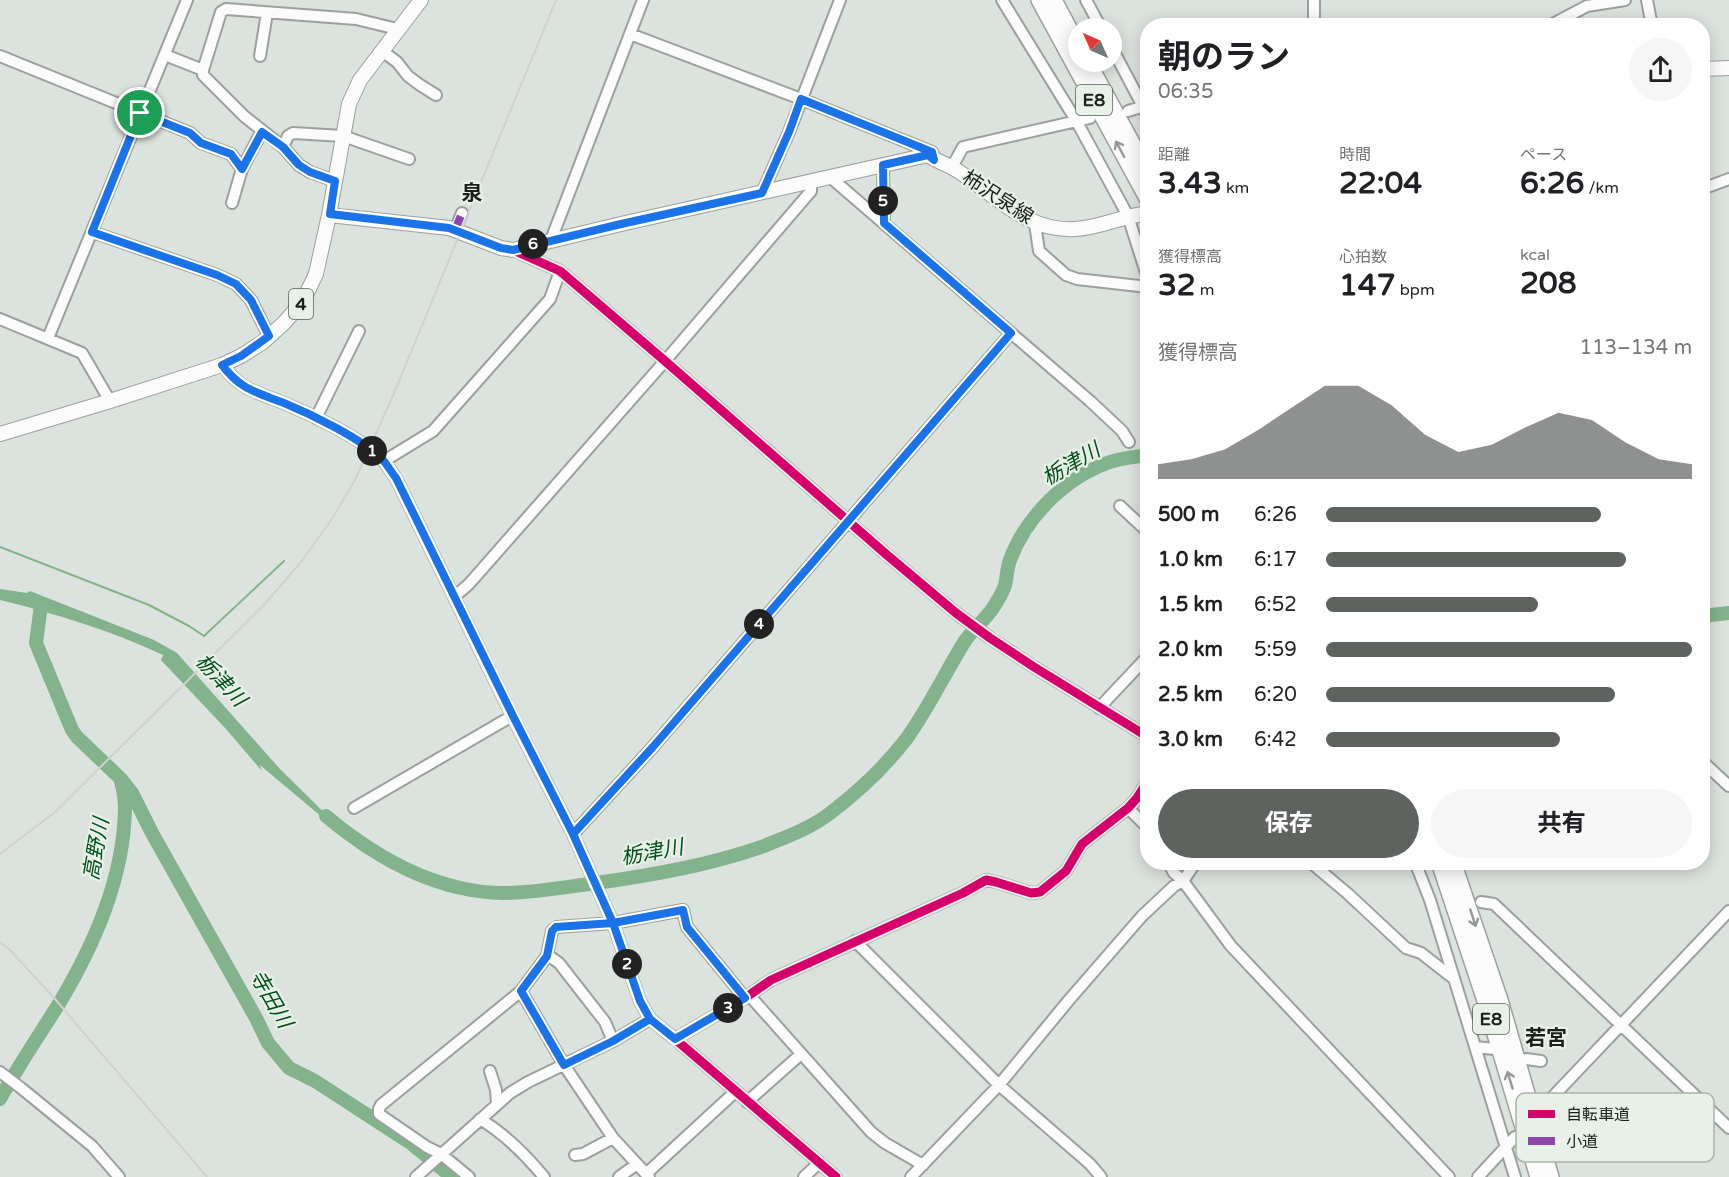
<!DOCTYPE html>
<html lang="ja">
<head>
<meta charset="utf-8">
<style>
  body { margin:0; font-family:"Varela Round","Noto Sans JP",sans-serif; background:#f6f6f6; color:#202124; height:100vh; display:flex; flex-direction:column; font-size:22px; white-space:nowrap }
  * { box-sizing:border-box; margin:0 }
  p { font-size:20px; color:#757577 }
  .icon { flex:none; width:33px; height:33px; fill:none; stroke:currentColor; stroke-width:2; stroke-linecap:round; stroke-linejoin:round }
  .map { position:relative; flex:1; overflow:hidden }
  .drawer { position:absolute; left:1140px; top:18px; width:570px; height:852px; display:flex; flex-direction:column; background:#fff; border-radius:24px; box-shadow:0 3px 15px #0003 }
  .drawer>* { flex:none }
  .needle { width:39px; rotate:315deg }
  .fabs { position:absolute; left:1068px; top:18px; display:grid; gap:12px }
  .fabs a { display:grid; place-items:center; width:54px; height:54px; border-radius:50%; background:#fff; box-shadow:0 3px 15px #0003; font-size:30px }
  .pin { position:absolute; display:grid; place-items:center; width:51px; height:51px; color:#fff; margin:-26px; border:3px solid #fff; border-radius:50%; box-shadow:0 2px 6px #0007 }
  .km { position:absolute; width:30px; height:30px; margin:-15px; border-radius:50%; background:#222; color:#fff; font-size:16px; line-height:30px; text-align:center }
  .round { display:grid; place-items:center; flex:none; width:63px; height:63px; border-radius:32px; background:#f6f6f6 }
  .headline { display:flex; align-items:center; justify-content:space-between; height:102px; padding:0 18px }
  h1 { font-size:33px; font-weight:700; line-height:45px }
  .stats { display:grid; grid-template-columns:repeat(3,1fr); gap:9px; height:102px; padding:6px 18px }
  .stats div { display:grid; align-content:center }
  .stats b { font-size:30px; font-weight:700 }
  .stats small { font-size:16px; font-weight:400 }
  .stats p { font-size:16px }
  .chart { height:168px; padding:12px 18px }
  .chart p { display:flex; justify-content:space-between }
  .chart svg { width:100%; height:108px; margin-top:6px; fill:#5f6360; opacity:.7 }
  .button { display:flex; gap:12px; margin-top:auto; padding:12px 18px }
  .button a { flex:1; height:69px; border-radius:36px; background:#5f6360; color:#fff; font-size:24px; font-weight:700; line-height:69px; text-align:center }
  .button a+a { background:#f6f6f6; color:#202124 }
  ul { padding:0 18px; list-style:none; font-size:20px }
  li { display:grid; grid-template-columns:96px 72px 1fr; align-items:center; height:45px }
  li i { height:15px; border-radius:8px; background:#5f6360 }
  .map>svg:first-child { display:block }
</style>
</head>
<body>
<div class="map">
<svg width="1729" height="1177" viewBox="0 0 1729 1177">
  <rect width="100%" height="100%" fill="#dce2dd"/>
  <path fill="#83b38b" d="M0,589l27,4 3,-2 124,49 23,13 103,116 68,67 -19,-13 -69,-58 2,6 -36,-42 -65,-69 2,-5c-54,-25 -106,-41 -163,-55z"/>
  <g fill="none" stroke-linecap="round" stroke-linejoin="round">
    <path stroke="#83b38b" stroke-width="2" d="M0,547l149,58 40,21 15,10 80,-75"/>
    <path stroke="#83b38b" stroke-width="14" d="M41,605l-5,38 36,87 5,7 44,42 11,14 20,40 104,185 12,25 21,25 26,13 97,63 40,33
      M1702,616l27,-3
      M326,816c50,42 109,76 177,77 31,0 63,-6 93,-10 58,-8 113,-18 168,-37 22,-9 45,-17 65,-32 29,-22 56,-47 78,-76 21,-29 37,-63 56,-94 8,-13 21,-23 30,-36 4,-7 10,-15 12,-23 2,-8 2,-17 5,-25 16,-43 54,-81 97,-97 13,-5 27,-6 41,-8
      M0,1099c18,-33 40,-65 60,-97 35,-59 64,-125 65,-194 0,-9 -2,-19 -4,-27"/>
    <g stroke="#9ca09c" stroke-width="14">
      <path id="minor" d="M1002,0l75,122 51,94 20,63
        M1086,0l15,28
        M1647,0l5,26
        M1314,26v-26
        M1549,26l38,-20 38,-6
        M630,34l171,65 131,53 2,5
        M1112,48l36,68
        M382,51l15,11 11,14 12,9 16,10
        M165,55l38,15v5l41,41 39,31 16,18 11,7 25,9
        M0,56l190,77 11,10 30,11 11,15
        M260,56l7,-43
        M203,70l18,-58 5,-3 130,10 37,9 4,2
        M1128,111l20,-6
        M283,147l5,-11 5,-3 50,3 66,23
        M883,165l1,58
        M952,167l11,-20 127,-29
        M830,177l260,224 32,30 7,11
        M1702,189l27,-10
        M762,193l27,-61 51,-132
        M232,203l10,-34 20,-38
        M1035,224l4,27 27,24 11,4 71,8
        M455,230l7,-17
        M92,232l125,43 19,9 15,16 18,36
        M551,240l92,-240
        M513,250l47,21 105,90 222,194 69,58 34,25 44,29 114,70
        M0,319l82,34 28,48
        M48,338l139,-338
        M222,365c19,25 34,27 62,38 29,12 76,35 98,56 5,5 9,13 14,19l116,238 61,118 40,89 27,78 10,18 25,20 161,138
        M316,418l43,-87
        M384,461l49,-30 117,-132 10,-28
        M1120,506l28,26
        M454,597l15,-13 196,-223 146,-170v-10
        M1099,708l49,-52
        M1702,761l27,25
        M354,808l158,-92
        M1128,808l20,20
        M573,834l79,-86 359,-415
        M1168,862l6,11 9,8 48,65 218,231
        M1310,862l37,31 59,55 15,5 32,25
        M1415,862l15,38 85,277
        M1481,902l13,2 235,224
        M855,941l144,144 91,79 11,13
        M547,956l5,2 7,5 46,59 8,19
        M521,991l43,74 49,73 36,39
        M749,995l122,137 14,11 38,22
        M675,1039l70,-41 26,-18 192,-87 23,-13 10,2 35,11 9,-1 26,-21 16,-27 46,-36 9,-10 11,-17
        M1475,1047l20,2
        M1526,1059l15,2
        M490,1071l6,19 1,13
        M0,1072l21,16 71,58 27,31
        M747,1102l54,-48
        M1544,1106l185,-195
        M480,1119c25,15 45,35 64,58
        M575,1155l8,-1 30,-16
        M646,1174l89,-82
        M416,1177l94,-84 18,-11 85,-41 37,-22
        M469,1177l-28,-23 -14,-7 -48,-33v-5l2,-4 140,-114 26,-35 5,-25 5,-4 56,-4 70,-13 4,17 58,71
        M619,1177l18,-13
        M804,1177l15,-14
        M911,1177l88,-92 70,-85 73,-84 32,-30 9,-5 13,-19
        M1478,1177l37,-40"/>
    </g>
    <g stroke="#9ca09c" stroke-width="16">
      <path id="major" d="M1702,69l27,-1
        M329,215l120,13 52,20 12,2 108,-26 307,-69c8,6 16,8 25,13 40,23 70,64 122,61 23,-1 45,-12 68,-15
        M0,434l110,-33 112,-36 19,-9 22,-14 21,-19 19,-22 13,-27 13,-59 20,-111 11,-24 61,-80"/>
    </g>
    <g stroke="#9ca09c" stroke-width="18">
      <path id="highway" d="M1039,0l109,200
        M1054,0l24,45
        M1088,62l60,110
        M1439,862l47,142 52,173
        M1453,862l47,138 51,177"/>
    </g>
    <use href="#minor" stroke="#fafbfa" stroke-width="10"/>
    <use href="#major" stroke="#fafbfa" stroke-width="14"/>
    <use href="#highway" stroke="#fafbfa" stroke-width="15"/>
    <path stroke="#d0d2d0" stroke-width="2" d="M0,854l55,-42 209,-207 37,-43 31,-43 23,-39 40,-89 161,-391
      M0,942l10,8 45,49 152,178"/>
    <path stroke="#8e44ad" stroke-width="8" stroke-dasharray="15 8" stroke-linecap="butt" d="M455,230l7,-17"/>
    <g stroke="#e7f1e8" stroke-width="13">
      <path id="cycleway" d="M513,250l47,21 105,90 222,194 69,58 34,25 44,29 114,70
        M222,365c19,25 34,27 62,38 29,12 76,35 98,56 5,5 9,13 14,19l116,238 61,118 40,89 27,78 10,18 25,20 161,138
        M675,1039l70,-41 26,-18 192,-87 23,-13 10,2 35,11 9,-1 26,-21 16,-27 46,-36 9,-10 11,-17"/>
    </g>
    <use href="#cycleway" stroke="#d6006c" stroke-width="9"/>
  </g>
  <defs><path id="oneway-shaft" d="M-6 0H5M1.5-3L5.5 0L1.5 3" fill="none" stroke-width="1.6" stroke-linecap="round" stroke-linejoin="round" transform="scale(1.5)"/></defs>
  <g stroke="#969896">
    <use href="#oneway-shaft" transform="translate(1120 149) rotate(-118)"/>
    <use href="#oneway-shaft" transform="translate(1473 918) rotate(72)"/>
    <use href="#oneway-shaft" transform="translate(1510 1080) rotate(-107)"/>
  </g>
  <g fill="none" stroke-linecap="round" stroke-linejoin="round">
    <g stroke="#fff" stroke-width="12">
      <path id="route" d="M140,113l-48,119 125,43 19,9 15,16 18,36 -28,20 -19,9c19,25 34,27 62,38 29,12 76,35 98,56 5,5 9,13 14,19l117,238 60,118 40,89 27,78 10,18 -37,22 -49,24 -43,-74 26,-35 5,-25 4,-4 57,-4 70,-13 4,17 58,71 -70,41 -25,-20 -10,-18 -27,-78 -40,-89 79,-86 359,-415 -127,-110 -1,-58 45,-10 6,5 -2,-8 -131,-53 -12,33 -27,61 -141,31 -108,26 -12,-2 -52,-20 -119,-14 5,-33 -25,-9 -11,-7 -16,-18 -21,-15 -20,37 -11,-15 -30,-11 -11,-10 -50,-20"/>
    </g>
    <use href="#route" stroke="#1a73e8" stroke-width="8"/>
  </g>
  <g text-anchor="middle" stroke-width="4.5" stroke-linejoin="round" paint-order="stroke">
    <g fill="#e7f1e8" stroke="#595e59" stroke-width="1.5">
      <rect x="1076" y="85" width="36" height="30" rx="4.5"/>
      <rect x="289" y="289" width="24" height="30" rx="4.5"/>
      <rect x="1473" y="1004" width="36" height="30" rx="4.5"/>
    </g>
    <g font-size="18" font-weight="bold" fill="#1c1f1c">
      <text x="1094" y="106">E8</text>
      <text x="301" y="310">4</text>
      <text x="1491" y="1025">E8</text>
    </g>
    <g font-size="20" fill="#1c1f1c" stroke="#e7f1e8">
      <text transform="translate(998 197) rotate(33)" y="7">柿沢泉線</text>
    </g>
    <g font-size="21" font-weight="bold" fill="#1c1f1c" stroke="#e7f1e8">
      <text x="472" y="200">泉</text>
      <text x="1546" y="1045">若宮</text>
    </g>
    <g font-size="21" font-style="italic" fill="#00501c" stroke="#e7f1e8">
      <text transform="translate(1071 464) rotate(-30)" y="7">栃津川</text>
      <text transform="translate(221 680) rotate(47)" y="7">栃津川</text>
      <text transform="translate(96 849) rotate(-80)" y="7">高野川</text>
      <text transform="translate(652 852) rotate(-10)" y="7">栃津川</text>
      <text transform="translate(271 999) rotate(60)" y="7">寺田川</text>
    </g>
  </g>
  <rect x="1516" y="1093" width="198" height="69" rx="9" fill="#e7f1e8" stroke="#aab2ab" stroke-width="1.5"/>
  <rect x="1528" y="1110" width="27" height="8" fill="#d6006c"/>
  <rect x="1528" y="1137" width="27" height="8" fill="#8e44ad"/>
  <g font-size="16" fill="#1c1f1c">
    <text x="1566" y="1120">自転車道</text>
    <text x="1566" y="1147">小道</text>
  </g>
</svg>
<div class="fabs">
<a><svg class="needle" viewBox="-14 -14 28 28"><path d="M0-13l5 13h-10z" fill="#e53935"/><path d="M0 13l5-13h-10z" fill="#757577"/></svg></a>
</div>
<div class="pin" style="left:140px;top:113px;background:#1e9e55"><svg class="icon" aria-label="arrive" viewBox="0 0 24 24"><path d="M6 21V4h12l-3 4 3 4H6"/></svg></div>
<b class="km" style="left:372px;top:451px">1</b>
<b class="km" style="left:627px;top:964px">2</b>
<b class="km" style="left:728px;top:1008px">3</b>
<b class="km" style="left:759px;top:624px">4</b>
<b class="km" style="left:883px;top:201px">5</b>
<b class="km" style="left:533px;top:244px">6</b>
<section class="drawer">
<div class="headline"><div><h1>朝のラン</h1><p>06:35</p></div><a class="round"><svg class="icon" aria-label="share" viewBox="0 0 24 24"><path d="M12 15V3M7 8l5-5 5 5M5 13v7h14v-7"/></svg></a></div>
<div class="stats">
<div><p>距離</p><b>3.43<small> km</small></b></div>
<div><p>時間</p><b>22:04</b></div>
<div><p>ペース</p><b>6:26<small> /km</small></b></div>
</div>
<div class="stats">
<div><p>獲得標高</p><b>32<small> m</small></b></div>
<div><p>心拍数</p><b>147<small> bpm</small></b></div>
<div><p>kcal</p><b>208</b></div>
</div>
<div class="chart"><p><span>獲得標高</span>113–134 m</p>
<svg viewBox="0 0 160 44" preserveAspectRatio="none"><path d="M0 44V38L10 36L20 32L30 24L40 15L50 6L60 6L70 14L80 26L90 33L100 30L110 23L120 17L130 20L140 29L150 36L160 38V44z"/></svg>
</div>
<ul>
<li><b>500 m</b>6:26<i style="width:75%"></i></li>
<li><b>1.0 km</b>6:17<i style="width:82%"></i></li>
<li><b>1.5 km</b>6:52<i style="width:58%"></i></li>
<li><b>2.0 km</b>5:59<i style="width:100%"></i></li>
<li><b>2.5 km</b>6:20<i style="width:79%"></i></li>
<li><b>3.0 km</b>6:42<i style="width:64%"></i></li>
</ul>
<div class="button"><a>保存</a><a>共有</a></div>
</section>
</div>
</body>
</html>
